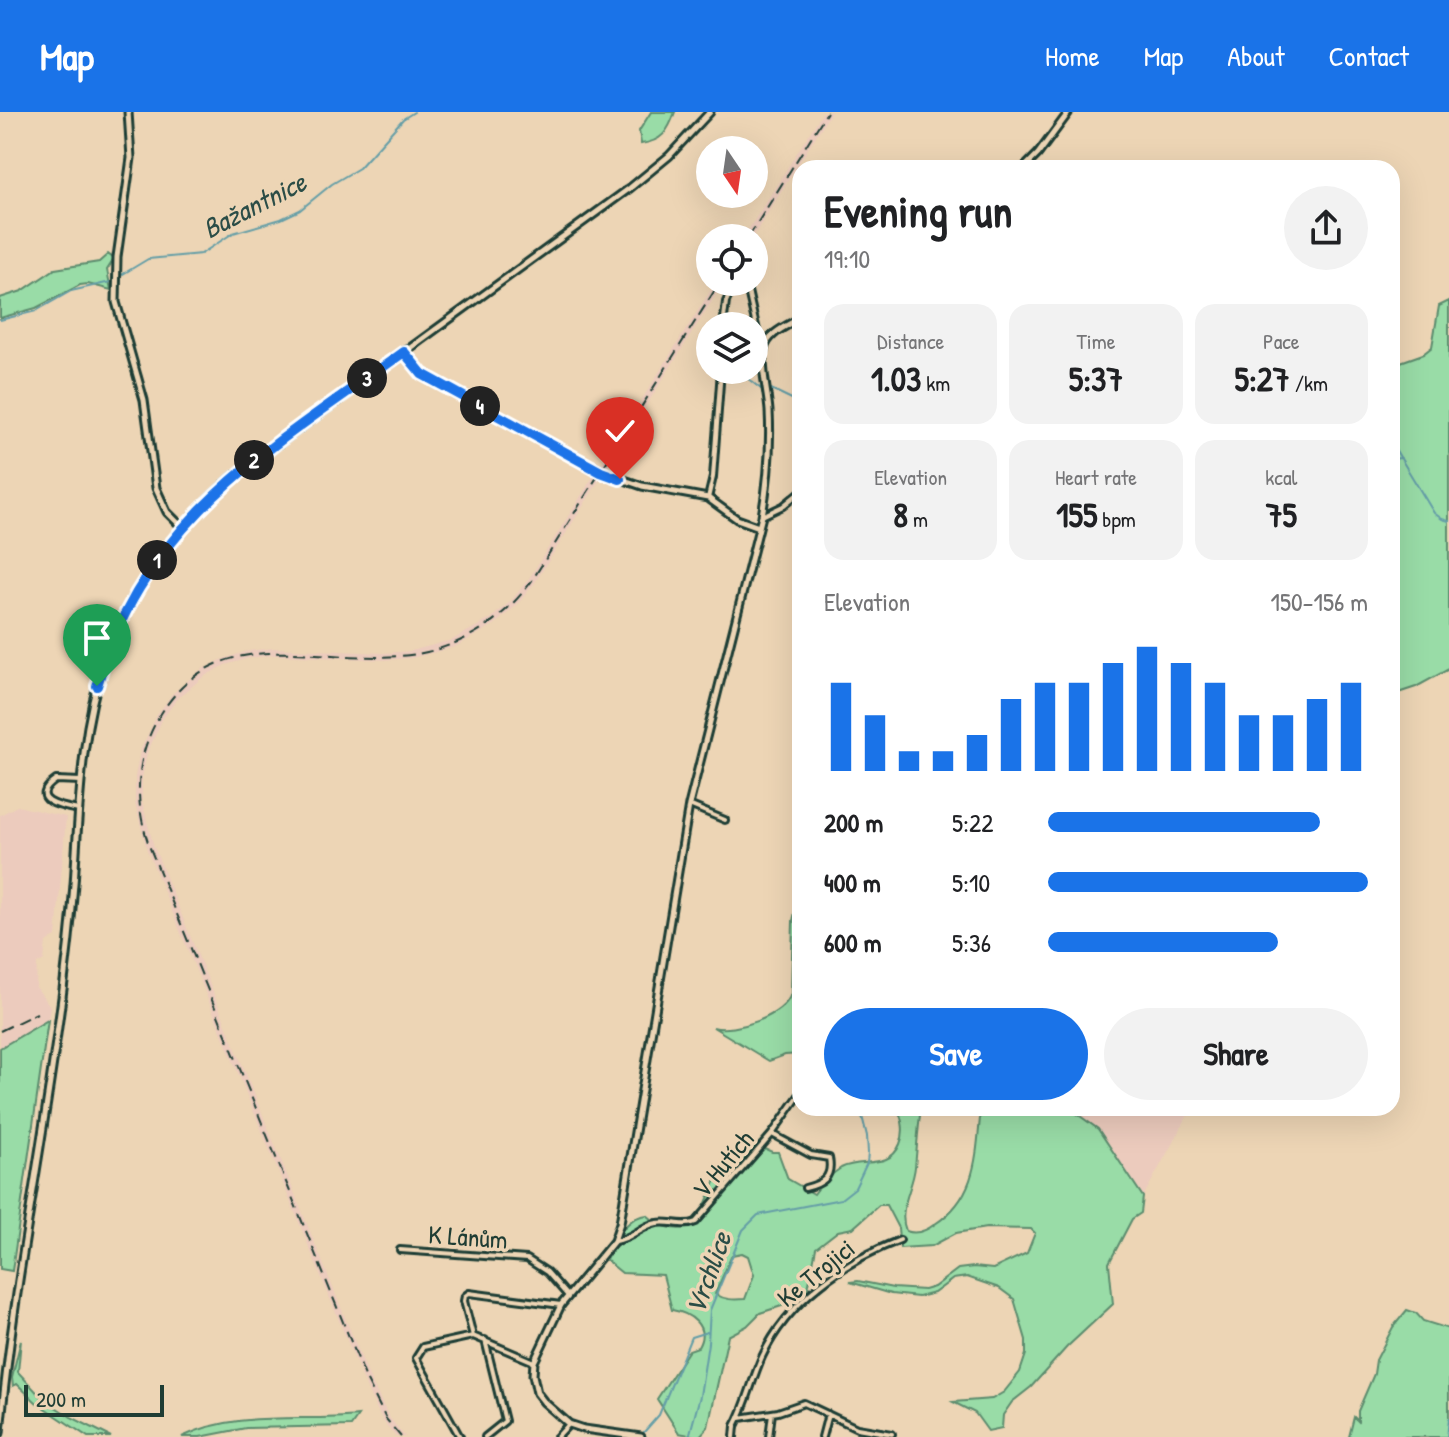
<!DOCTYPE html>
<html lang="en">
<head>
<meta charset="utf-8">
<style>
  body { margin:0; font-family:"Patrick Hand",sans-serif; background:#f2f2f2; color:#202124; height:100vh; display:flex; flex-direction:column; font-size:30px; white-space:nowrap }
  * { box-sizing:border-box; margin:0 }
  p { font-size:26px; color:#757577 }
  .icon { flex:none; width:44px; height:44px; fill:none; stroke:currentColor; stroke-width:2; stroke-linecap:round; stroke-linejoin:round }
  .map { position:relative; flex:1; overflow:hidden }
  .sheet { position:absolute; left:792px; top:48px; width:608px; height:956px; display:flex; flex-direction:column; background:#fff; border-radius:24px; box-shadow:0 8px 32px #0002 }
  .sheet>* { flex:none }
  .needle { width:52px; rotate:167deg }
  .tools { position:absolute; left:696px; top:24px; display:grid; gap:16px }
  .tools a { display:grid; place-items:center; width:72px; height:72px; border-radius:50%; background:#fff; box-shadow:0 8px 32px #0002; font-size:40px }
  .scale { position:absolute; left:24px; bottom:20px; width:140px; box-sizing:border-box; padding-left:8px; border:4px solid #1f3d34; border-top:0; font-size:22px; line-height:28px; white-space:nowrap; color:#1f3d34; -webkit-text-stroke:6px #edd5b5; paint-order:stroke }
  .pin { position:absolute; display:grid; place-items:center; width:68px; height:68px; color:#fff; margin:-82px -34px; border-radius:50% 50% 50% 0; rotate:-45deg; box-shadow:0 0 8px #0007 }
  .pin .icon { rotate:45deg }
  .km { position:absolute; width:40px; height:40px; margin:-20px; border-radius:50%; background:#222; color:#fff; font-size:22px; line-height:40px; text-align:center }
  .round { display:grid; place-items:center; flex:none; width:84px; height:84px; border-radius:42px; background:#f2f2f2 }
  .summary { display:flex; align-items:center; justify-content:space-between; height:136px; padding:0 32px }
  h1 { font-size:44px; font-weight:700; line-height:60px }
  .metrics { display:grid; grid-template-columns:repeat(3,1fr); gap:12px; height:136px; padding:8px 32px }
  .metrics div { display:grid; align-content:center; border-radius:20px; background:#f2f2f2; text-align:center }
  .metrics b { font-size:34px; font-weight:700 }
  .metrics small { font-size:22px; font-weight:400 }
  .metrics p { font-size:22px }
  .chart { height:224px; padding:16px 32px }
  .chart p { display:flex; justify-content:space-between }
  .chart svg { width:100%; height:144px; margin-top:8px; stroke:#1a73e8; stroke-width:6 }
  .primary-button { display:flex; gap:16px; margin-top:auto; padding:16px 32px }
  .primary-button a { flex:1; height:92px; border-radius:48px; background:#1a73e8; color:#fff; font-size:32px; font-weight:700; line-height:92px; text-align:center }
  .primary-button a+a { background:#f2f2f2; color:#202124 }
  ul { padding:0 32px; list-style:none; font-size:26px }
  li { display:grid; grid-template-columns:128px 96px 1fr; align-items:center; height:60px }
  li i { height:20px; border-radius:10px; background:#1a73e8 }
  header { display:flex; align-items:center; gap:48px; box-sizing:border-box; height:112px; padding:0 40px; background:#1a73e8; color:#fff }
  header strong { font-size:38px }
  nav { display:flex; gap:44px; margin-inline-start:auto; font-size:28px }
  .map>svg:first-child { display:block }
</style>
</head>
<body>
<header>
<strong>Map</strong>
<nav><a>Home</a><a>Map</a><a>About</a><a>Contact</a></nav>
</header>
<div class="map">
<svg width="1449" height="1325" viewBox="0 0 1449 1325">
  <rect width="100%" height="100%" fill="#edd5b5"/>
  <filter id="ink" filterUnits="userSpaceOnUse"><feTurbulence type="fractalNoise" baseFrequency=".0125" numOctaves="2"/><feDisplacementMap in="SourceGraphic" scale="16" xChannelSelector="R" yChannelSelector="G"/><feConvolveMatrix kernelMatrix="1 2 1 2 8 2 1 2 1" color-interpolation-filters="sRGB"/></filter>
  <g filter="url(#ink)">
    <path fill="#eccbbd" d="M823,0h8l-79,126h-9z
      M716,170h8l-190,302 -18,22 -22,19 -39,22 -43,11 -28,2 -110,-5 -24,3 -25,7 -22,12 -26,22 -14,19 -16,35 -5,25v24l12,45 216,532 19,38 16,20h-9l-13,-16 -14,-27 -222,-544 -12,-47v-26l5,-26 17,-36 15,-21 27,-23 24,-12 25,-8 26,-3 110,5 27,-2 41,-11 38,-21 21,-18 17,-21z
      M17,694l49,11 -10,120 -10,5 -2,18 -7,4 -1,23 14,19 -2,14 -48,28v-233z
      M1068,996h124l-49,89 -45,-68z"/>
    <path fill="#99dca7" stroke="#5c8c6e" stroke-width="2" fill-rule="evenodd" d="M651,0h24c-7,20 -13,29 -34,32l-2,-13z
      M108,142l6,5 -7,11 4,20 -23,-6 -8,1 -44,23 -36,10v-20l22,-7 33,-22 44,-7z
      M1449,189v368l-33,18 -24,8v-330l31,-11 9,-7 7,-41z
      M800,778v164l-15,1 -16,6 -56,-34c21,6 73,-11 78,-34l2,-72z
      M48,908l-36,251 -12,-2v-221z
      M897,996h24c-3,20 -4,39 -6,59 -2,21 -18,43 -9,64 11,4 20,0 29,-7 43,-28 41,-70 46,-116h87l5,3 25,18 45,68 -2,16 -9,6 -23,44 4,41 -46,43 -36,40 -19,15 -9,13 -1,13 -14,3 -13,-18 -22,-11 39,-3 12,-7 16,-20 6,-18v-14l-12,-41 -15,-11 -32,-11 -14,2 -19,14 -16,4 -27,-3 -41,-12 8,-1 35,7 31,2 10,-3 24,-18 16,-2 19,2 34,-16 8,-20 -4,-4 -45,-1 -30,5 -24,13 -32,2 -2,-20 -12,-23h-7l-26,23 -15,3 -22,17 -8,41 -17,14 -31,10 -13,13 -19,10 -20,91 -9,10 -20,-4 -22,-34 32,-49 9,-3c12,-21 -8,-34 -26,-37l-9,-35 -41,-2 -16,-13c10,-19 18,-43 41,-45 14,13 29,17 49,11l23,-53 13,-22 18,-9 22,10h6l10,27 26,15c7,-10 16,-19 27,-26 20,-11 48,3 59,-24 5,-11 3,-25 -3,-36zM742,1141l6,3 6,19 -9,24c-12,1 -20,1 -30,-5l17,-39z
      M1407,1198l9,3 7,8 26,8v108h-100l5,-20 4,4v-10l16,-37 2,-14 17,-33z
      M21,1228l-3,32 25,27 28,18 40,20h-23l-51,-34 -20,-19 -4,2 -1,-9z
      M358,1304l-7,10 -105,2 -46,9h-18c53,-27 119,-15 176,-21z"/>
    <g fill="none" stroke-linecap="round" stroke-linejoin="round">
      <path stroke="#659ea7" stroke-width="2" d="M0,208l36,-9 35,-20 44,-10 8,-7 25,-15 53,-5 32,-21 48,-14 19,-9 32,-26 27,-16 44,-49 11,-7
        M737,258l24,19
        M771,277l29,14
        M1392,332l42,69 8,6 7,2
        M1392,347l9,-1
        M644,1320l15,-17 32,-78 16,-5
        M689,1325l11,-41 8,-53 2,-33 33,-80 15,-15 83,-16 14,-11 12,-25 1,-10 -1,-17 -7,-28
        M1447,1325l2,-19"/>
      <g stroke="#1f3d34" stroke-width="10">
        <path id="street" d="M735,122l1,4
          M746,170l12,53 6,12
          M723,214l3,-24 9,-20
          M708,386l5,-21 8,-107
          M762,404l21,-10 17,-14
          M689,693l36,15
          M79,698c-16,-3 -53,-9 -23,-30l25,1
          M772,1022l28,-40
          M614,1129c19,-2 26,-15 43,-18 13,-3 26,5 39,-1l76,-88 39,21 18,3c4,20 -7,26 -24,30
          M400,1138l127,9 20,13 21,24
          M473,1224l-9,-35 1,-5 4,-3 92,12
          M485,1228l20,81 -20,16
          M740,1306l38,-6 26,-9 53,25 35,6
          M460,1325l-44,-79 7,-11 50,-11 61,26
          M557,1325l12,-13
          M734,1325l1,-11c12,-22 17,-47 27,-69 25,-55 82,-96 138,-117
          M769,1325l3,-24
          M822,1325l6,-23"/>
      </g>
      <g stroke="#1f3d34" stroke-width="11">
        <path id="secondary" d="M128,0l3,46 -14,99 -1,45 28,98 12,88 11,24 15,15
          M1024,56l14,-14 31,-42
          M404,240l18,22 179,98 41,14 66,12 29,21 22,8
          M0,1321c14,-154 47,-306 65,-460 5,-40 9,-80 11,-121 4,-64 7,-128 28,-190 26,-74 72,-135 130,-186l396,-288 39,-32 41,-44
          M641,1325l-57,-8 -15,-5 -25,-22 -7,-9 -4,-18 1,-13 27,-57 53,-64 6,-18 69,-418 73,-289c6,-35 9,-69 7,-105 -1,-17 -9,-47 -5,-62 4,-16 23,-23 36,-31"/>
      </g>
      <use href="#street" stroke="#edd5b5" stroke-width="4"/>
      <use href="#secondary" stroke="#edd5b5" stroke-width="5"/>
      <path stroke="#1f3d34" stroke-width="2" stroke-dasharray="12 6" stroke-linecap="butt" d="M748,126l79,-126
        M0,919l37,-18
        M401,1325l-15,-18 -19,-38 -217,-533c-15,-41 -16,-84 5,-124 62,-116 175,-50 272,-72 43,-10 78,-35 104,-70l189,-300"/>
    </g>
  </g>
  <g fill="none" stroke-linecap="round" stroke-linejoin="round" filter="url(#ink)">
    <g stroke="#fff" stroke-width="16">
      <path id="route" d="M97,574c47,-167 176,-240 307,-334l18,22 179,98 19,7"/>
    </g>
    <use href="#route" stroke="#1a73e8" stroke-width="10"/>
  </g>
  <g text-anchor="middle" stroke-width="7" stroke-linejoin="round" paint-order="stroke">
    <g font-size="26" fill="#1f3d34" stroke="#edd5b5">
      <text transform="translate(723 1052) rotate(-50)" y="9">V Hutích</text>
      <text transform="translate(468 1125) rotate(4)" y="9">K Lánům</text>
      <text transform="translate(816 1161) rotate(-39)" y="9">Ke Trojici</text>
    </g>
    <g font-size="28" font-style="italic" fill="#2b4d47" stroke="#edd5b5">
      <text transform="translate(254 93) rotate(-27)" y="10">Bažantnice</text>
      <text transform="translate(708 1161) rotate(-70)" y="10">Vrchlice</text>
    </g>
  </g>
</svg>
<div class="tools">
<a><svg class="needle" viewBox="-14 -14 28 28"><path d="M0-13l5 13h-10z" fill="#e53935"/><path d="M0 13l5-13h-10z" fill="#757577"/></svg></a>
<a><svg class="icon" aria-label="locate" viewBox="0 0 24 24"><circle cx="12" cy="12" r="6"/><path d="M12 2v4M12 18v4M2 12h4M18 12h4"/></svg></a>
<a><svg class="icon" aria-label="layers" viewBox="0 0 24 24"><path d="M12 4l9 5-9 5-9-5zM3 14l9 5 9-5"/></svg></a>
</div>
<div class="scale">200 m</div>
<div class="pin" style="left:97px;top:574px;background:#1e9e55"><svg class="icon" aria-label="arrive" viewBox="0 0 24 24"><path d="M6 21V4h12l-3 4 3 4H6"/></svg></div>
<div class="pin" style="left:620px;top:367px;background:#d93025"><svg class="icon" aria-label="check" viewBox="0 0 24 24"><path d="M5 12l5 5 9-10"/></svg></div>
<b class="km" style="left:157px;top:448px">1</b>
<b class="km" style="left:254px;top:348px">2</b>
<b class="km" style="left:367px;top:266px">3</b>
<b class="km" style="left:480px;top:294px">4</b>
<section class="sheet">
<div class="summary"><div><h1>Evening run</h1><p>19:10</p></div><a class="round"><svg class="icon" aria-label="share" viewBox="0 0 24 24"><path d="M12 15V3M7 8l5-5 5 5M5 13v7h14v-7"/></svg></a></div>
<div class="metrics">
<div><p>Distance</p><b>1.03<small> km</small></b></div>
<div><p>Time</p><b>5:37</b></div>
<div><p>Pace</p><b>5:27<small> /km</small></b></div>
</div>
<div class="metrics">
<div><p>Elevation</p><b>8<small> m</small></b></div>
<div><p>Heart rate</p><b>155<small> bpm</small></b></div>
<div><p>kcal</p><b>75</b></div>
</div>
<div class="chart"><p><span>Elevation</span>150–156 m</p>
<svg viewBox="0 0 160 44" preserveAspectRatio="none"><path d="M5 44V17M15 44V27M25 44V38M35 44V38M45 44V33M55 44V22M65 44V17M75 44V17M85 44V11M95 44V6M105 44V11M115 44V17M125 44V27M135 44V27M145 44V22M155 44V17"/></svg>
</div>
<ul>
<li><b>200 m</b>5:22<i style="width:85%"></i></li>
<li><b>400 m</b>5:10<i style="width:100%"></i></li>
<li><b>600 m</b>5:36<i style="width:72%"></i></li>
</ul>
<div class="primary-button"><a>Save</a><a>Share</a></div>
</section>
</div>
</body>
</html>
